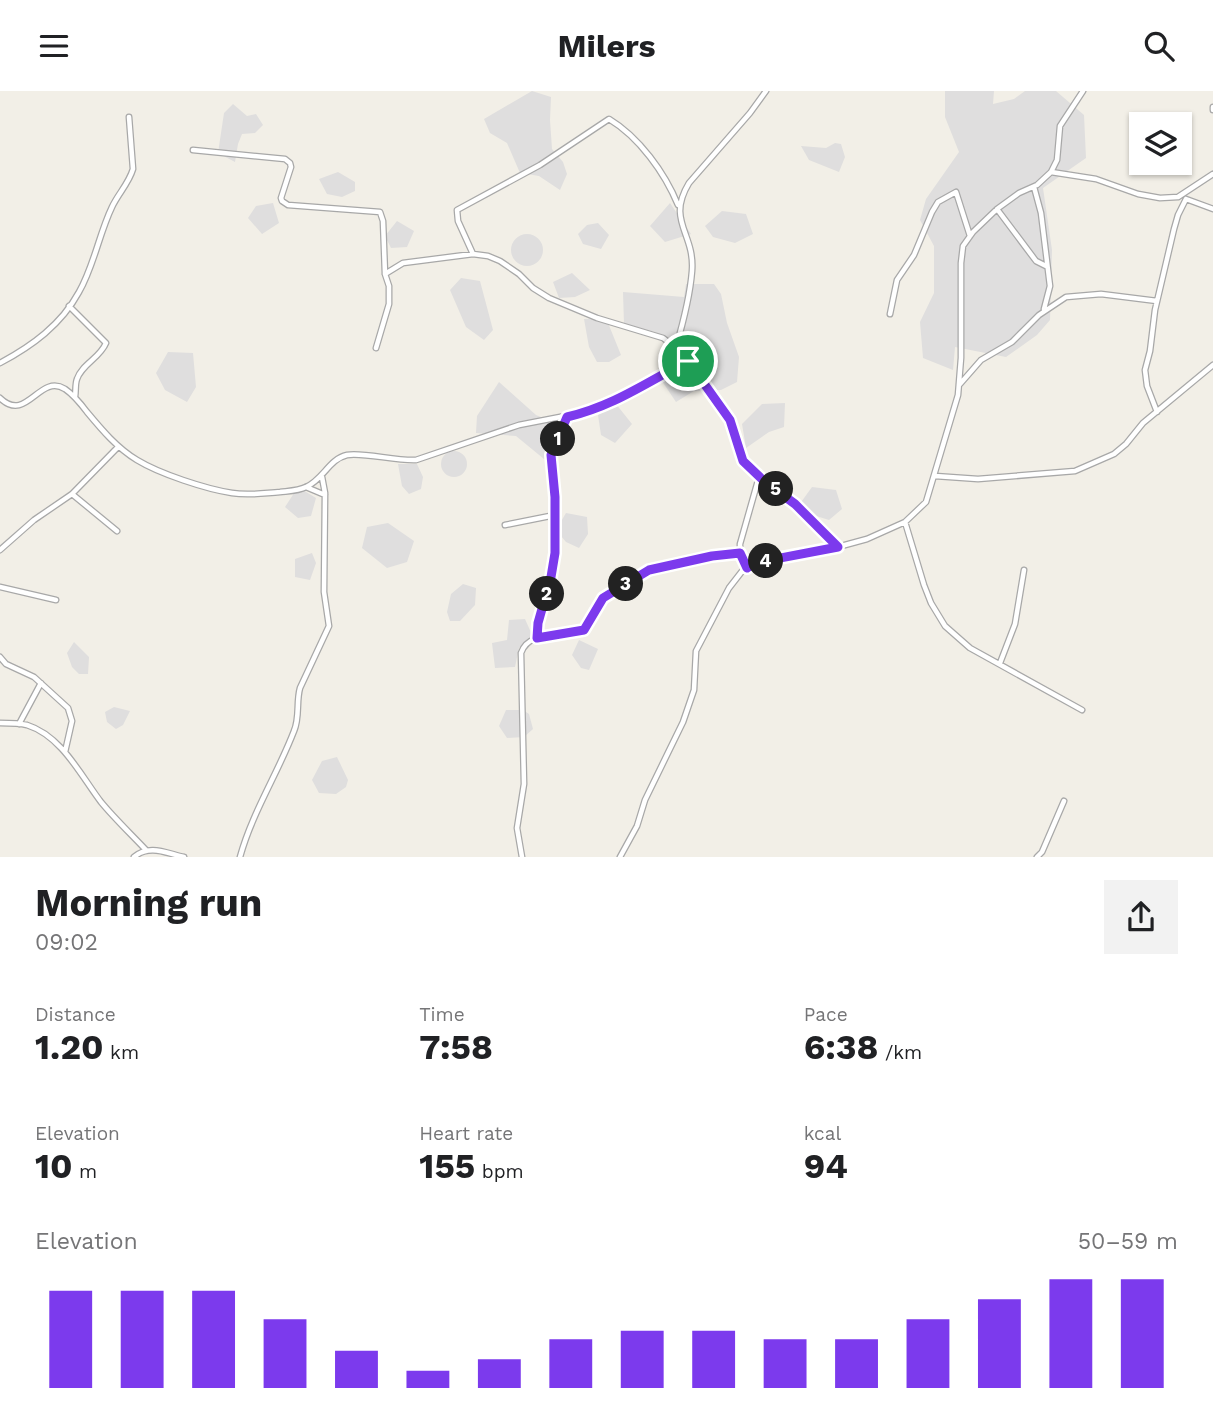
<!DOCTYPE html>
<html lang="en">
<head>
<meta charset="utf-8">
<style>
  body { margin:0; font-family:"Work Sans",sans-serif; background:#f2f2f2; color:#202124; height:100vh; display:flex; flex-direction:column; font-size:26px; white-space:nowrap }
  * { box-sizing:border-box; margin:0 }
  p { font-size:23px; color:#757577 }
  .icon { flex:none; width:38px; height:38px; fill:none; stroke:currentColor; stroke-width:2; stroke-linecap:round; stroke-linejoin:round }
  .map { position:relative; height:766px; overflow:hidden }
  .sheet { display:flex; flex-direction:column; background:#fff; flex:1 }
  .sheet>* { flex:none }
  .tools { position:absolute; left:1129px; top:21px; display:grid; gap:14px }
  .tools a { display:grid; place-items:center; width:63px; height:63px; border-radius:0px; background:#fff; box-shadow:0 2px 5px #0004; font-size:35px }
  .pin { position:absolute; display:grid; place-items:center; width:60px; height:60px; color:#fff; margin:-30px; border:4px solid #fff; border-radius:50%; box-shadow:0 2px 7px #0007 }
  .km { position:absolute; width:35px; height:35px; margin:-18px; border-radius:50%; background:#222; color:#fff; font-size:19px; line-height:35px; text-align:center }
  .round { display:grid; place-items:center; flex:none; width:74px; height:74px; border-radius:0px; background:#f2f2f2 }
  .overview { display:flex; align-items:center; justify-content:space-between; height:119px; padding:0 35px }
  h1 { font-size:38px; font-weight:700; line-height:52px }
  .figures { display:grid; grid-template-columns:repeat(3,1fr); gap:10px; height:119px; padding:7px 35px }
  .figures div { display:grid; align-content:center }
  .figures b { font-size:35px; font-weight:700 }
  .figures small { font-size:19px; font-weight:400 }
  .figures p { font-size:19px }
  .chart { height:196px; padding:14px 35px }
  .chart p { display:flex; justify-content:space-between }
  .chart svg { width:100%; height:126px; margin-top:7px; stroke:#7c3aed; stroke-width:6 }
  header { display:flex; justify-content:space-between; align-items:center; height:91px; padding:0 35px; background:#fff; font-size:32px; font-weight:700 }
  .map>svg:first-child { display:block }
</style>
</head>
<body>
<header><svg class="icon" aria-label="menu" viewBox="0 0 24 24"><path d="M4 6h16M4 12h16M4 18h16"/></svg>Milers<svg class="icon" aria-label="search" viewBox="0 0 24 24"><circle cx="10" cy="10" r="6"/><path d="M15 15l6 6"/></svg></header>
<div class="map">
<svg width="1213" height="766" viewBox="0 0 1213 766">
  <rect width="100%" height="100%" fill="#f2efe7"/>
  <path fill="#dfdede" d="M532,0l19,6 -1,23 2,29 11,13 4,12 -7,16 -21,-14 -19,-3 -13,-30 -17,-10 -6,-14z
    M945,0h49l-1,13 21,-5 11,-8h31l28,24 2,43 -43,30 9,62 -2,70 -13,15 -31,22 -51,-10 -2,23 -30,-12 -3,-36 14,-29v-47l-14,-26 6,-21 33,-47 -14,-35z
    M233,13l14,12 9,-2 7,11 -8,8 -13,1 -4,10 -3,18 -17,-9 6,-40z
    M835,52l6,1 4,13 -6,15 -30,-12 -8,-14 25,2z
    M338,81l17,10v9l-13,6 -15,-3 -8,-15z
    M273,112l6,20 -17,11 -14,-16 8,-12z
    M670,112l21,31 -26,8 -15,-16z
    M722,120l24,3 7,20 -18,9 -22,-6 -8,-11z
    M397,130l17,10 -7,16 -16,1 -6,-12z
    M598,132l11,12 -8,14 -18,-5 -5,-10 9,-9z
    M511 159a16 16 0 1 1 32 0a16 16 0 1 1-32 0Z
    M572,182l18,17 -15,7 -16,1 -6,-16z
    M461,187l19,3 13,49 -9,10 -18,-13 -16,-37z
    M686,193h28l7,10 6,29 12,34 -2,25 -16,8 -27,1 -18,11 -14,-21 16,-36 -23,-13 -31,-8 -1,-32 61,5z
    M606,227l15,37 -12,7h-12l-8,-15 -5,-28z
    M168,261l25,1 3,34 -9,15 -22,-12 -9,-17z
    M499,291l37,33 24,10 4,8 -4,21 -16,5 -28,-23 -40,-3 1,-17z
    M785,312l-1,24 -15,5 -23,16 -4,-24 20,-20z
    M616,313l16,20 -17,19 -14,-8 -3,-20z
    M441 373a13 13 0 1 1 26 0a13 13 0 1 1-26 0Z
    M398,373h19l6,13 -2,12 -12,5 -7,-8z
    M298,396l18,11 -5,18 -13,2 -13,-11z
    M812,396l24,3 6,19 -13,11 -16,-5 -14,-10z
    M566,422l21,4 1,17 -9,14 -13,-6 -10,-12z
    M388,432l26,18 -7,21 -20,6 -25,-20 5,-21z
    M312,462l4,10 -6,17 -15,-3v-18z
    M463,493l13,4 -1,17 -15,16h-10l-3,-9 4,-18z
    M525,528l8,18 -14,11 -4,19 -20,1 -3,-25 15,-3 2,-20z
    M579,549l19,9 -9,21 -8,-2 -9,-13z
    M74,551l15,15 -1,17h-9l-7,-7 -5,-14z
    M114,616l16,4 -7,14 -7,4 -9,-7 -2,-10z
    M506,619h17l6,4 4,15 -9,8 -17,1 -8,-12z
    M337,666l11,23 -2,7 -10,7 -17,-1 -7,-13 10,-19z"/>
  <g fill="none" stroke-linecap="round" stroke-linejoin="round">
    <g stroke="#a8a8a8" stroke-width="7">
      <path id="street" d="M1213,16v3
        M193,59l92,9 5,4 1,4 -10,31 1,3 6,4 92,7 3,9 2,53 4,12v18l-13,44
        M1051,81l45,7 42,15 22,4 18,-1 35,-23
        M1034,96l7,26 9,73 -6,23
        M1186,108l27,10
        M997,118l39,52 10,5
        M473,163l-15,-33 -1,-11 83,-45 69,-46c30,18 56,54 69,86
        M385,183l18,-11 70,-9 15,2 12,5 19,13 14,14 16,10 48,20 66,20 17,13 33,47 9,9 8,13 13,41 22,21 30,22 43,43
        M69,215l37,37c-6,15 -24,21 -29,36 -2,5 -1,12 -2,18
        M890,223l7,-34 17,-25 18,-43 6,-10 18,-10 14,44
        M676,256c7,-24 14,-50 16,-76 3,-38 -26,-50 -3,-88l61,-70 16,-22
        M0,272c32,-17 61,-38 79,-71 15,-26 20,-58 33,-85 6,-13 17,-24 21,-38l-4,-52
        M960,293l21,-24 31,-18 27,-27 27,-18 35,-3 56,7
        M0,307c27,26 39,-25 65,-9 9,6 16,15 22,23 15,18 30,36 50,48 23,14 69,29 95,33 17,3 32,0 48,-1 8,-1 18,-1 26,-5 17,-7 23,-28 41,-32 16,-3 48,6 69,5l103,-35 72,-14 42,-18 55,-33
        M1157,321l-10,-26 -2,-16 5,-19 5,-41 19,-81 4,-14 8,-16
        M935,385l43,3 97,-8 39,-17 12,-10 17,-21 70,-58
        M306,396l19,8
        M72,403l45,37
        M905,431l19,63 7,18 14,23 25,22 112,62
        M505,434l50,-10
        M0,459l34,-30 38,-26 46,-47
        M747,477l-7,-15v-9l19,-67
        M0,496l56,13
        M537,547l1,-15 13,-46 4,-24v-56l-4,-42 16,-38
        M0,566l6,7 28,13 34,31 4,13 -7,31
        M1000,572l15,-39 9,-54
        M0,632c9,0 19,0 27,2 35,11 54,51 74,77 14,17 30,32 45,48
        M19,633l22,-41
        M134,766c15,-13 32,-4 50,0
        M240,766c12,-44 38,-84 54,-126 6,-14 2,-29 6,-43l29,-62 -5,-34 1,-99 -3,-16
        M522,766l-5,-29 7,-44 -3,-131c8,-24 44,-15 63,-23l19,-32 46,-28 63,-14 28,-3
        M620,766l17,-31 8,-26 38,-78 11,-32 2,-39 33,-63 14,-18 11,-7 80,-15 33,-9 38,-17 21,-20 32,-107 3,-37v-95l2,-17 10,-14 24,-23 22,-16 18,-8 14,-13 6,-12 3,-34 23,-35
        M1037,766l5,-5 22,-51"/>
    </g>
    <use href="#street" stroke="#fff" stroke-width="4.5"/>
  </g>
  <g fill="none" stroke-linecap="round" stroke-linejoin="round">
    <g stroke="#fff" stroke-width="14">
      <path id="route" d="M688,270l42,59 13,41 22,21 30,22 43,43 -84,16 -7,5 -7,-15 -28,3 -63,14 -46,28 -19,32 -47,8 1,-15 13,-46 4,-24v-56l-4,-42 16,-38c47,-11 80,-35 121,-56z"/>
    </g>
    <use href="#route" stroke="#7c3aed" stroke-width="9"/>
  </g>
</svg>
<div class="tools">
<a><svg class="icon" aria-label="layers" viewBox="0 0 24 24"><path d="M12 4l9 5-9 5-9-5zM3 14l9 5 9-5"/></svg></a>
</div>
<div class="pin" style="left:688px;top:270px;background:#1e9e55"><svg class="icon" aria-label="arrive" viewBox="0 0 24 24"><path d="M6 21V4h12l-3 4 3 4H6"/></svg></div>
<b class="km" style="left:558px;top:348px">1</b>
<b class="km" style="left:547px;top:503px">2</b>
<b class="km" style="left:626px;top:493px">3</b>
<b class="km" style="left:766px;top:470px">4</b>
<b class="km" style="left:776px;top:398px">5</b>
</div>
<section class="sheet">
<div class="overview"><div><h1>Morning run</h1><p>09:02</p></div><a class="round"><svg class="icon" aria-label="share" viewBox="0 0 24 24"><path d="M12 15V3M7 8l5-5 5 5M5 13v7h14v-7"/></svg></a></div>
<div class="figures">
<div><p>Distance</p><b>1.20<small> km</small></b></div>
<div><p>Time</p><b>7:58</b></div>
<div><p>Pace</p><b>6:38<small> /km</small></b></div>
</div>
<div class="figures">
<div><p>Elevation</p><b>10<small> m</small></b></div>
<div><p>Heart rate</p><b>155<small> bpm</small></b></div>
<div><p>kcal</p><b>94</b></div>
</div>
<div class="chart"><p><span>Elevation</span>50–59 m</p>
<svg viewBox="0 0 160 44" preserveAspectRatio="none"><path d="M5 44V10M15 44V10M25 44V10M35 44V20M45 44V31M55 44V38M65 44V34M75 44V27M85 44V24M95 44V24M105 44V27M115 44V27M125 44V20M135 44V13M145 44V6M155 44V6"/></svg>
</div>
</section>
</body>
</html>
